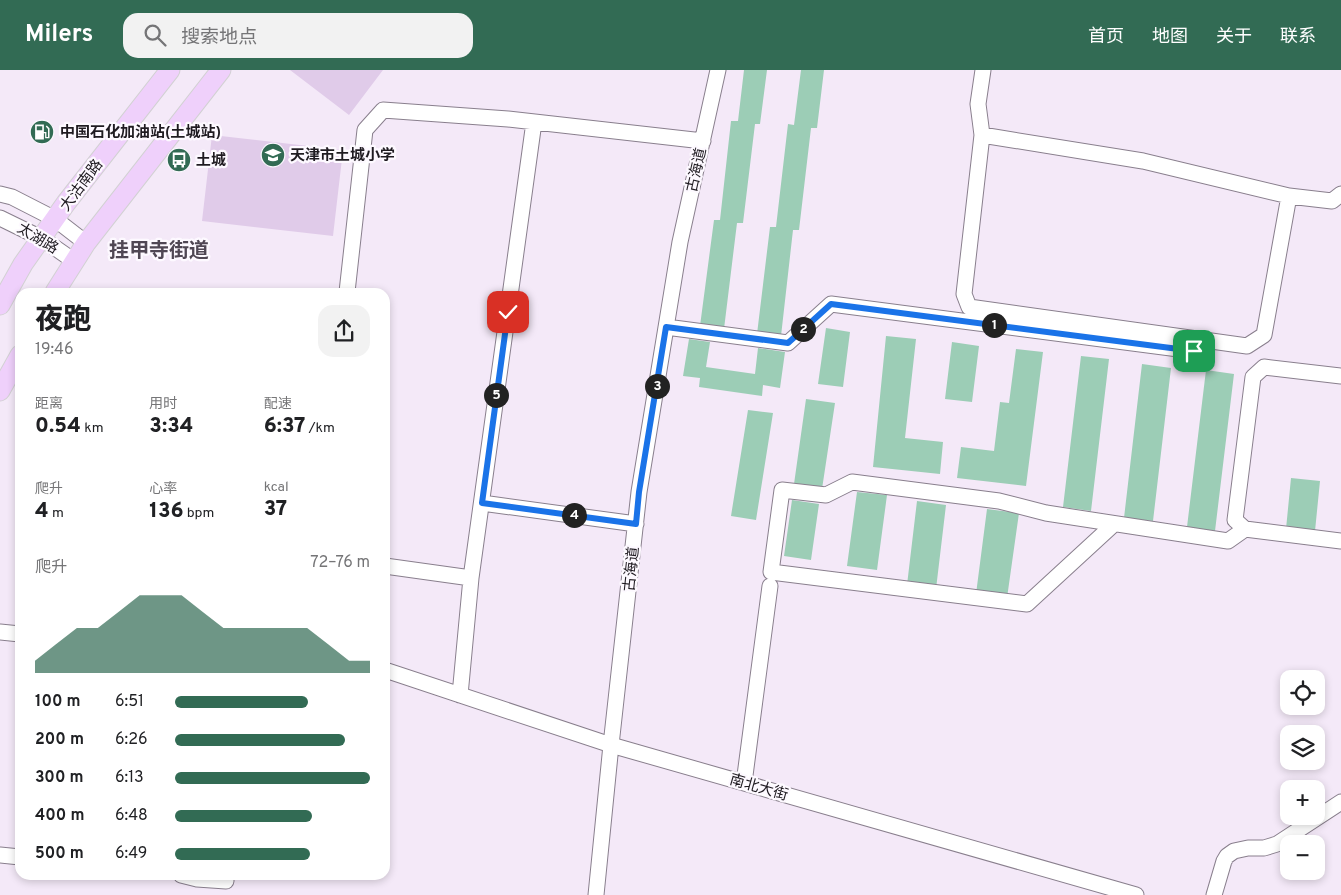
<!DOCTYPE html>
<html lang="zh">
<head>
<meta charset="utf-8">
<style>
  body { margin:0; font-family:Overpass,"Noto Sans SC",sans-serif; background:#f2f2f2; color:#202124; height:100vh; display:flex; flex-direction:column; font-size:19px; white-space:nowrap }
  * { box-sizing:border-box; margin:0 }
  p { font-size:16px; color:#757577 }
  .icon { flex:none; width:28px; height:28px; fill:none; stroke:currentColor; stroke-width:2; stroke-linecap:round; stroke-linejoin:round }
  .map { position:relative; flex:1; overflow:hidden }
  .side { position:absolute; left:15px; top:218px; width:375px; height:592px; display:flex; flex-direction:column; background:#fff; border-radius:15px; box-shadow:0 2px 8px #0003 }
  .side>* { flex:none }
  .fabs { position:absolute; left:1280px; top:600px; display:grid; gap:10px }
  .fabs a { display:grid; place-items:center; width:45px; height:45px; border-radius:10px; background:#fff; box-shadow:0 2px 8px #0003; font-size:25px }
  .pin { position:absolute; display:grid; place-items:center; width:42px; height:42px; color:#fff; margin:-21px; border-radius:10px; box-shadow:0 2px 8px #0006 }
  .km { position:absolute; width:25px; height:25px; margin:-12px; border-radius:50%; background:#222; color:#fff; font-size:14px; line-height:25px; text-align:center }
  .round { display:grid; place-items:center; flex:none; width:52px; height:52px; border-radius:15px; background:#f2f2f2 }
  .summary { display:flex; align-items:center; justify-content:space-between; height:85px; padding:0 20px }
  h1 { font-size:28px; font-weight:800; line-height:38px }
  .figures { display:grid; grid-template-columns:repeat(3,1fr); gap:8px; height:85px; padding:5px 20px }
  .figures div { display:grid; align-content:center }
  .figures b { font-size:21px; font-weight:800 }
  .figures small { font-size:14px; font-weight:400 }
  .figures p { font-size:14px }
  .chart { height:140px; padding:10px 20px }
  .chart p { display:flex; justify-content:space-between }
  .chart svg { width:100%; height:90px; margin-top:5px; fill:#326b54; opacity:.7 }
  ul { padding:0 20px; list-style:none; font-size:16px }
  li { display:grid; grid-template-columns:80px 60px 1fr; align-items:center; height:38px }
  li i { height:12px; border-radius:6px; background:#326b54 }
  header { display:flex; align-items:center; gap:30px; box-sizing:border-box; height:70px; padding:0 25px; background:#326b54; color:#fff }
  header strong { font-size:24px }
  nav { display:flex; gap:28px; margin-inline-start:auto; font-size:18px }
  .search { width:350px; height:45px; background:#f2f2f2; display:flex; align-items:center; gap:12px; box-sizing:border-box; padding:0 18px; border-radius:15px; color:#757577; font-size:19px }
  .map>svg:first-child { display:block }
</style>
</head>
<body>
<header>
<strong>Milers</strong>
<div class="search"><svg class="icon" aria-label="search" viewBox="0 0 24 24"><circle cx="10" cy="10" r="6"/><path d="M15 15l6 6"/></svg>搜索地点</div>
<nav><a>首页</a><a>地图</a><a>关于</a><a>联系</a></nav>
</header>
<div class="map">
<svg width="1341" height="825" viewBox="0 0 1341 825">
  <rect width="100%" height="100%" fill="#f4e9f8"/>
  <path fill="#e0cbe9" d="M290,0h93l-34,45z
    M212,65l131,15 -10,86 -131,-15z"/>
  <path fill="#9ccdb6" d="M744,0h23l-7,54h-5l-12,99h-6l-13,106 -24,-3 14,-106h6l11,-99h7z
    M801,0h23l-7,58h-6l-12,102h-6l-12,106 -24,-2 13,-107h6l12,-103 6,1z
    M826,258l24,4 -7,55 -25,-3z
    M886,266l30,3 -11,99 38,4 -3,32 -67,-7z
    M689,269l21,3 -4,25 49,7 3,-26 27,4 -5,36 -17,-3 -1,11 -63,-9 1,-9 -17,-2z
    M952,272l27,4 -7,56 -27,-3z
    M1016,279l27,3 -17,134 -69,-8 4,-31 33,4 6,-49 9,1z
    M1081,286l28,3 -18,152 -28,-4z
    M1142,294l29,4 -18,153 -29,-3z
    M1206,300l28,4 -19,157 -28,-4z
    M806,329l29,4 -13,86 -28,-5z
    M748,340l25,3 -17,107 -25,-4z
    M1291,408l29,3 -5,50 -29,-2z
    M857,422l30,3 -10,75 -30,-4z
    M792,430l27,4 -8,56 -27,-4z
    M917,431l29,4 -10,84 -29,-4z
    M987,439l32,4 -12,85 -31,-4z"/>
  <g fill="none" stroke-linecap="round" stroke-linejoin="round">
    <g stroke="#897f8d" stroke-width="17">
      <path id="minor" d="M983,0l-5,34 4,31 -18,159 5,13 278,39 17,-11 25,-139 43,5 9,-7
        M982,65l161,26 146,35
        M0,124l12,3 43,22 31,24
        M0,148l41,20 33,23
        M347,222l18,-162 18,-20 125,9 195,22
        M666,257l122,16 43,-39 363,47
        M1341,306l-77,-9 -11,10 -18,143 10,9 96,12
        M482,433l154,21
        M1114,454l-87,80 -256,-32 11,-82 44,5 26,-13 147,19 47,12 182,28 17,-12
        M385,496l86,12
        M0,562l20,2
        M385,600l226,75 525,150
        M460,625l11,-117 63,-456
        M744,713l26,-197
        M0,785l20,2
        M181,805l16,4 29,2v-6
        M596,825l15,-150 28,-253 41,-250 38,-172
        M1214,825l10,-34 3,-5 7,-5 14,-3h16l13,-4 64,-42"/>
    </g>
    <g stroke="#d2d1d3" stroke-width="21">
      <path id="major" d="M55,222l31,-49 135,-173
        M0,235l23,-41 43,-61 104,-133
        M0,321l20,-36"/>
    </g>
    <use href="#minor" stroke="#fff" stroke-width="15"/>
    <use href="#major" stroke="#efd0fb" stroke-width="19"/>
  </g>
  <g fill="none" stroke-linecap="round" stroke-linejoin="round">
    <g stroke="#fff" stroke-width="10">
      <path id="route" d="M508,242l-26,191 154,21 3,-32 27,-165 122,16 43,-39 363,47"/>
    </g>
    <use href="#route" stroke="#1a73e8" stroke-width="6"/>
  </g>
  <defs>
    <g id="fuel-disc" transform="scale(1.25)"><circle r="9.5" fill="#326b54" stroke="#fdf9ff"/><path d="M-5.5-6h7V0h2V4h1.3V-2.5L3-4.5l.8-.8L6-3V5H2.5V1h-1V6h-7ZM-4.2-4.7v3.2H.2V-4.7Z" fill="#fff"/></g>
    <g id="school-disc" transform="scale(1.25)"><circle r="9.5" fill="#326b54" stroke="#fdf9ff"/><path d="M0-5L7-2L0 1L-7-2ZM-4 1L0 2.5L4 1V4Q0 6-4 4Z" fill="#fff"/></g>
    <g id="bus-disc" transform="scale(1.25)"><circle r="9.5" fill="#326b54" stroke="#fdf9ff"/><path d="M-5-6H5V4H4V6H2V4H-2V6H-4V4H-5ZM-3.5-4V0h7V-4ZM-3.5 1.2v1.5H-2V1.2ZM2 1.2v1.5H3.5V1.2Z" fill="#fff"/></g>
  </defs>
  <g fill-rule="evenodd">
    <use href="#fuel-disc" x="42" y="62"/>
    <use href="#school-disc" x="273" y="85"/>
    <use href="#bus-disc" x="179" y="90"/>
  </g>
  <g text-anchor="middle" stroke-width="4.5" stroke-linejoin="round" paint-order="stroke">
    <g font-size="15" font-weight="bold" fill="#1f1b21" stroke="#fdf9ff" text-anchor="start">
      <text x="60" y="67">中国石化加油站(土城站)</text>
      <text x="290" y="90">天津市土城小学</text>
      <text x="196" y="95">土城</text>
    </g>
    <g font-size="15" fill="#1f1b21" stroke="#fdf9ff">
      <text transform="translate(696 100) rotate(-77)" y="5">古海道</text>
      <text transform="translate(81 115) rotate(-53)" y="5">大沽南路</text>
      <text transform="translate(38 168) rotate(31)" y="5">太湖路</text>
      <text transform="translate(631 499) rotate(-84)" y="5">古海道</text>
      <text transform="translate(759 717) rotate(16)" y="5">南北大街</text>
    </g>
    <g font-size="20" font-weight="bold" fill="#504754" stroke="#fdf9ff">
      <text x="159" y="187">挂甲寺街道</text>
    </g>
  </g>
</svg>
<div class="fabs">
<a><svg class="icon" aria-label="locate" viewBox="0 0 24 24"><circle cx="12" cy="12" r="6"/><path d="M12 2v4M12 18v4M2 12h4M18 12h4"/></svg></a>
<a><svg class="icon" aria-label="layers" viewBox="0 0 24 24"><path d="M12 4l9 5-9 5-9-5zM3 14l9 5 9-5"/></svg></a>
<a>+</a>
<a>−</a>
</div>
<div class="pin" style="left:1194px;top:281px;background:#1e9e55"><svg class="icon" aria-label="arrive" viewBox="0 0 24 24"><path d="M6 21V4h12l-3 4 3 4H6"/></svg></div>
<div class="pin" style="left:508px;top:242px;background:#d93025"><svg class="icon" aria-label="check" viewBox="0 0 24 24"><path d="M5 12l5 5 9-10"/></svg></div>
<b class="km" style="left:994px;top:255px">1</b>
<b class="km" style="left:803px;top:259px">2</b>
<b class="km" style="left:657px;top:316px">3</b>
<b class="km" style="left:574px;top:445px">4</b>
<b class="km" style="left:496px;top:325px">5</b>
<section class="side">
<div class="summary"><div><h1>夜跑</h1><p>19:46</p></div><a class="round"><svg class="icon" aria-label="share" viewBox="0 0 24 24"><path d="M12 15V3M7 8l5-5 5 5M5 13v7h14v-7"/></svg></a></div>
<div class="figures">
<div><p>距离</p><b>0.54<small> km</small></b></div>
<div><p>用时</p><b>3:34</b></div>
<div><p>配速</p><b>6:37<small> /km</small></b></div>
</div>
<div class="figures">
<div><p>爬升</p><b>4<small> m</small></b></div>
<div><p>心率</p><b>136<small> bpm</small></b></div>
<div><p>kcal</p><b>37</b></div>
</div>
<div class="chart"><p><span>爬升</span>72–76 m</p>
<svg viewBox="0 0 160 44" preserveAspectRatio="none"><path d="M0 44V38L10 30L20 22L30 22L40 14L50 6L60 6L70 6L80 14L90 22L100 22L110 22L120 22L130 22L140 30L150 38L160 38V44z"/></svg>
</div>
<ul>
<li><b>100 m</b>6:51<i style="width:68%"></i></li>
<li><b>200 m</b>6:26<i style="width:87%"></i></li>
<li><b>300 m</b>6:13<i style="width:100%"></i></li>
<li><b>400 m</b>6:48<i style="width:70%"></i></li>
<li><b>500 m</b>6:49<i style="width:69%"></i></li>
</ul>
</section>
</div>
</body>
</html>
